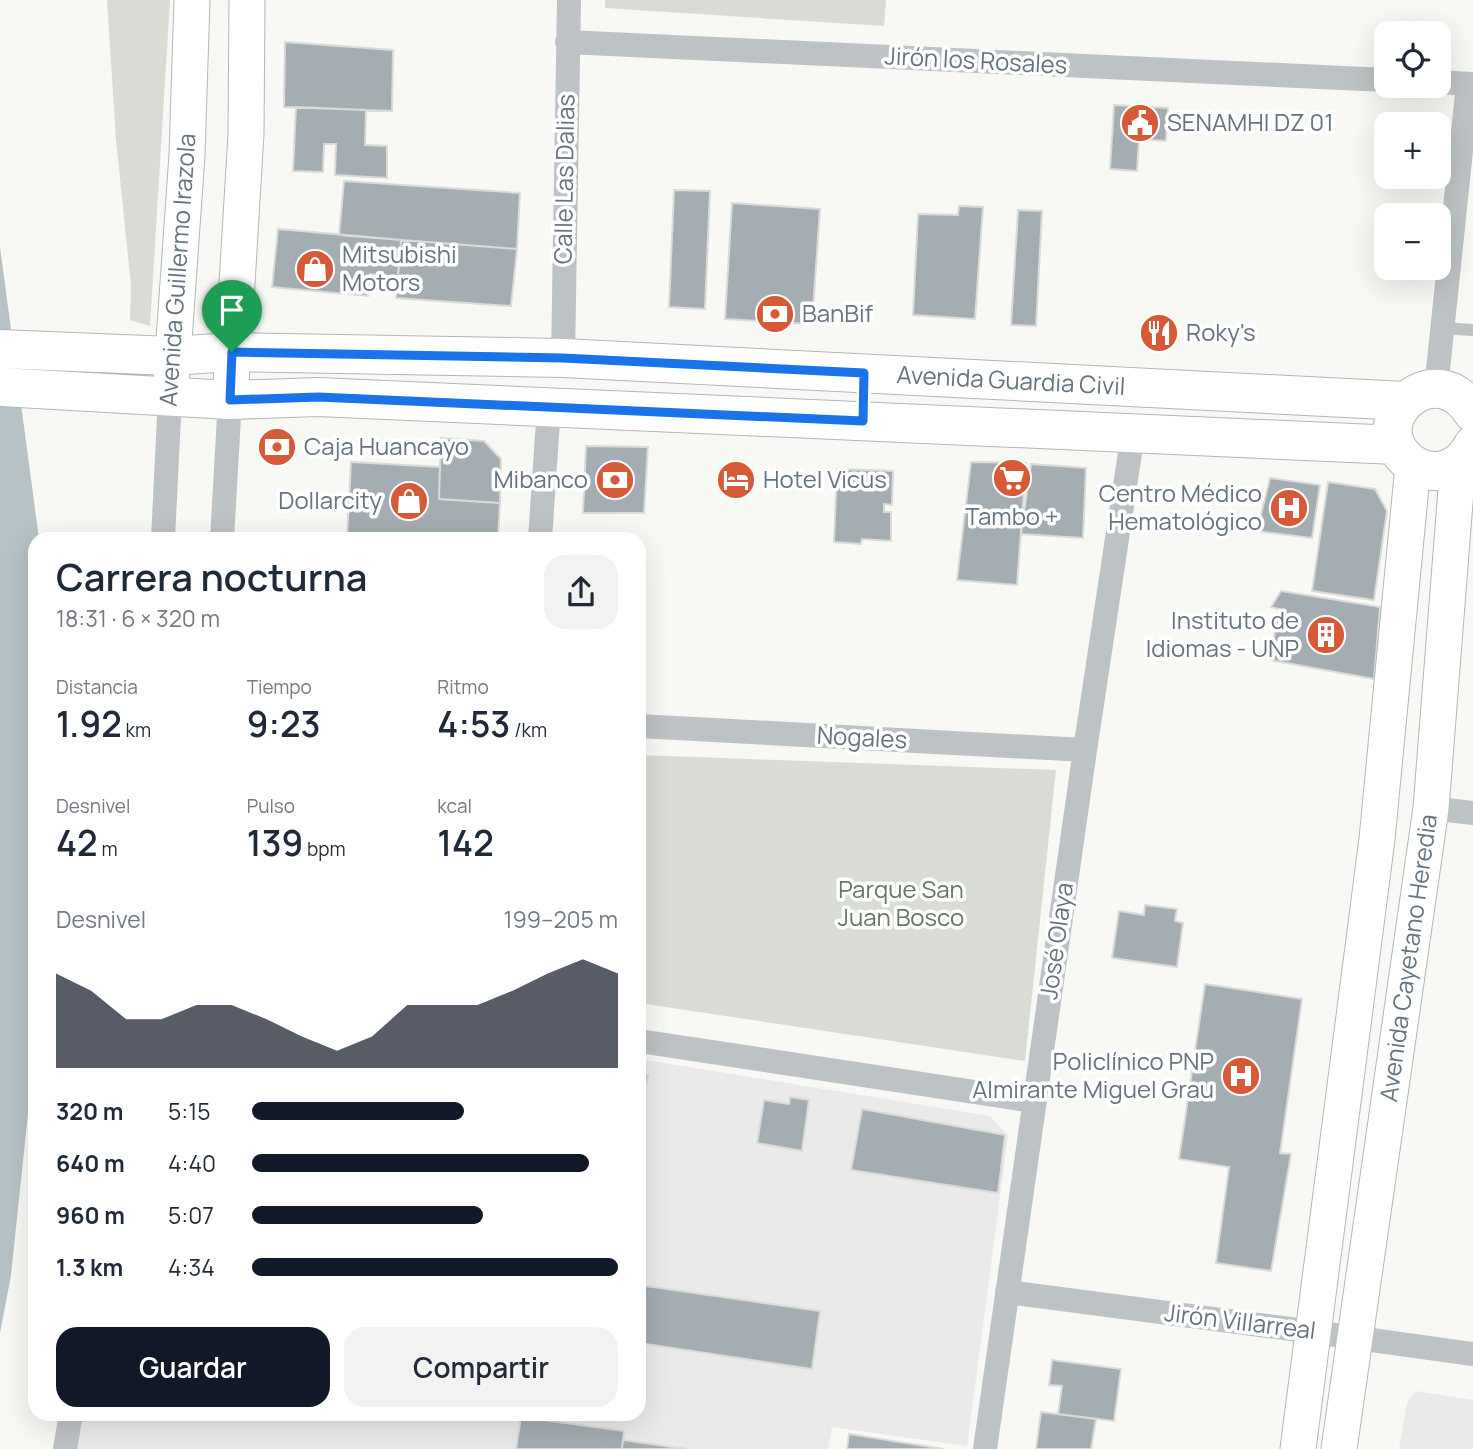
<!DOCTYPE html>
<html lang="es">
<head>
<meta charset="utf-8">
<style>
  body { margin:0; font-family:Manrope,sans-serif; background:#f2f2f3; color:#1f2937; height:100vh; display:flex; flex-direction:column; font-size:26px; white-space:nowrap }
  * { box-sizing:border-box; margin:0 }
  p { font-size:23px; color:#747a83 }
  .icon { flex:none; width:38px; height:38px; fill:none; stroke:currentColor; stroke-width:2; stroke-linecap:round; stroke-linejoin:round }
  .map { position:relative; flex:1; overflow:hidden }
  .panel { position:absolute; left:28px; top:532px; width:618px; height:889px; display:flex; flex-direction:column; background:#fff; border-radius:21px; box-shadow:0 7px 28px #0002 }
  .panel>* { flex:none }
  .buttons { position:absolute; left:1374px; top:21px; display:grid; gap:14px }
  .buttons a { display:grid; place-items:center; width:77px; height:77px; border-radius:14px; background:#fff; box-shadow:0 7px 28px #0002; font-size:35px }
  .pin { position:absolute; display:grid; place-items:center; width:60px; height:60px; color:#fff; margin:-72px -30px; border-radius:50% 50% 50% 0; rotate:-45deg; box-shadow:0 0 7px #0007 }
  .pin .icon { rotate:45deg }
  .round { display:grid; place-items:center; flex:none; width:74px; height:74px; border-radius:21px; background:#f2f2f3 }
  .overview { display:flex; align-items:center; justify-content:space-between; height:119px; padding:0 28px }
  h1 { font-size:38px; font-weight:600; line-height:52px }
  .stats { display:grid; grid-template-columns:repeat(3,1fr); gap:10px; height:119px; padding:7px 28px }
  .stats div { display:grid; align-content:center }
  .stats b { font-size:35px; font-weight:600 }
  .stats small { font-size:19px; font-weight:400 }
  .stats p { font-size:19px }
  .chart { height:196px; padding:14px 28px }
  .chart p { display:flex; justify-content:space-between }
  .chart svg { width:100%; height:126px; margin-top:7px; fill:#111827; opacity:.7 }
  .action { display:flex; gap:14px; margin-top:auto; padding:14px 28px }
  .action a { flex:1; height:80px; border-radius:21px; background:#111827; color:#fff; font-size:28px; font-weight:600; line-height:80px; text-align:center }
  .action a+a { background:#f2f2f3; color:#1f2937 }
  ul { padding:0 28px; list-style:none; font-size:23px }
  li { display:grid; grid-template-columns:112px 84px 1fr; align-items:center; height:52px }
  li i { height:18px; border-radius:9px; background:#111827 }
  .map>svg:first-child { display:block }
</style>
</head>
<body>
<div class="map">
<svg width="1473" height="1449" viewBox="0 0 1473 1449">
  <rect width="100%" height="100%" fill="#f8f8f5"/>
  <path fill="#e9eae9" d="M639,1059l351,57 18,20 -41,310 -135,-19 -4,22h-753l6,-35h558z
    M1415,1391l58,9v49h-74l8,-46z"/>
  <path fill="#d8dcd5" d="M107,0h63l-20,326 -20,-6 1,-35 -15,-145z
    M605,0h281l-2,26 -279,-18z
    M639,755l417,15 -31,291 -386,-58z"/>
  <path fill="#b6c2c5" d="M0,247l39,292h-4v508l-24,228 -11,58z"/>
  <path fill="#a4adb2" stroke="#dadad8" stroke-width="2" d="M285,42l108,8 -1,61 -108,-4z
    M1114,105l54,3 -2,33 -27,-2 -2,32 -27,-2z
    M296,107l70,3 -1,35 22,1v32l-52,-3 1,-31h-12l-1,28 -30,-1z
    M344,181l176,12 -3,56 -178,-14z
    M674,190l36,1 -5,118 -36,-2z
    M732,203l88,6 -8,115 -87,-5z
    M959,206l24,1 -8,112 -62,-4 5,-101 40,1z
    M1018,210l24,1 -6,115 -25,-1z
    M278,229l123,11 -3,37 -28,-3 -2,22 -96,-9z
    M401,240l116,9 -6,57 -115,-8z
    M441,438l43,3 17,18 -1,44 -61,-4z
    M586,446l62,1 -4,66h-61z
    M351,462l89,5 -1,32 61,4 -2,36h-151z
    M971,462l55,1 -9,122 -60,-5z
    M1031,464l55,4 -3,70 -62,-4z
    M837,469l56,2 -1,34 -8,-1v8h7v29l-29,-2 -1,5 -27,-2z
    M1270,478l50,7 -8,53 -55,-7z
    M1328,482l47,7 12,22 -13,89 -62,-9z
    M1281,591l99,16 -6,72 -104,-19 9,-51 -8,-2z
    M1145,905l32,4 -2,12 8,2 -6,44 -65,-9 7,-47 25,4z
    M1205,984l97,15 -22,154 11,1 -20,117 -55,-8 13,-96 -50,-8z
    M639,1074l9,1 -9,47z
    M790,1097l19,3 -7,51 -45,-8 7,-43 25,4z
    M862,1109l143,26 -7,58 -147,-23z
    M639,1285l181,26 -8,58 -173,-26z
    M1052,1360l69,9 -7,52 -56,-7 4,-28 -13,-1z
    M1041,1412l55,7 -5,30h-55z
    M521,1417l103,14 -2,18h-106z
    M849,1434l94,15h-96z
    M623,1440l63,9h-64z"/>
  <g fill="none" stroke-linecap="round" stroke-linejoin="round">
    <g stroke="#b2b8bc" stroke-width="37">
      <path id="secondary" d="M170,397l17,-242 5,-155
        M230,400l16,-266 1,-134
        M1298,1449l79,-610 36,-373
        M1339,1449l92,-641 27,-344"/>
    </g>
    <g stroke="#b1b6ba" stroke-width="40">
      <path id="primary" d="M0,349l171,7 61,-4 331,6 842,43
        M0,387l230,13 88,-3 1078,48
        M1473,413c-36,-60 -111,5 -67,46 8,8 18,12 29,12 18,0 30,-11 38,-26"/>
    </g>
    <path stroke="#bdc2c5" stroke-width="12" d="M1443,328l30,2"/>
    <path stroke="#bdc2c5" stroke-width="24" d="M567,42l819,38
      M1438,82l35,2
      M563,358l6,-358
      M1436,389l32,-305
      M163,539l7,-142
      M222,539l8,-139
      M540,539l9,-133
      M639,726l446,24
      M1431,808l42,5
      M639,1041l395,60
      M1007,1292l307,40 159,22
      M65,1449l6,-35
      M985,1449l100,-699 48,-317"/>
    <use href="#secondary" stroke="#fff" stroke-width="35"/>
    <use href="#primary" stroke="#fff" stroke-width="38"/>
  </g>
  <g fill="none" stroke-linecap="round" stroke-linejoin="round">
    <g stroke="#fff" stroke-width="14">
      <path id="route" d="M232,352l331,6 301,15 -1,48 -545,-24 -88,3z"/>
    </g>
    <use href="#route" stroke="#1a73e8" stroke-width="9"/>
  </g>
  <defs>
    <g id="civic-disc" transform="scale(2.0125)"><circle r="9.5" fill="#d65a38" stroke="#fff"/><path d="M-.6-6.5H3V-4.5H.6V-3L4-1V1h2V6H-6V1h2V-1L-.6-3ZM-1.2 2.5V6h2.4V2.5Z" fill="#fff"/></g>
    <g id="shop-disc" transform="scale(2.0125)"><circle r="9.5" fill="#d65a38" stroke="#fff"/><path d="M-5-2.5h2.3a2.7 3.5 0 0 1 5.4 0H5L5.5 6h-11ZM-1.5-2.5h3a1.5 2.3 0 0 0-3 0Z" fill="#fff"/></g>
    <g id="bank-disc" transform="scale(2.0125)"><circle r="9.5" fill="#d65a38" stroke="#fff"/><path d="M-6-4H6V4H-6ZM0-2.3a2.3 2.3 0 1 0 0 4.6a2.3 2.3 0 1 0 0-4.6Z" fill="#fff"/></g>
    <g id="restaurant-disc" transform="scale(2.0125)"><circle r="9.5" fill="#d65a38" stroke="#fff"/><path d="M-5-6h1v4h1v-4h1v4h1v-4h1v5L-1.5 .5V6h-2V.5L-5-1ZM5-6V6H3V1.5H1.5Q1.5-4 5-6Z" fill="#fff"/></g>
    <g id="supermarket-disc" transform="scale(2.0125)"><circle r="9.5" fill="#d65a38" stroke="#fff"/><path d="M-6-5.5h2.5l.6 2H6L4.5 2H-2.5L-4.4-4H-6ZM-1.5 3.2a1.3 1.3 0 1 0 .1 0ZM3 3.2a1.3 1.3 0 1 0 .1 0Z" fill="#fff"/></g>
    <g id="hotel-disc" transform="scale(2.0125)"><circle r="9.5" fill="#d65a38" stroke="#fff"/><path d="M-6-4.5h1.5V1H6V5H4.5V3h-9V5H-6ZM-4 0a1.8 1.8 0 1 1 3.6 0ZM.5 0V-2.5h3Q6-2.5 6 0Z" fill="#fff"/></g>
    <g id="hospital-disc" transform="scale(2.0125)"><circle r="9.5" fill="#d65a38" stroke="#fff"/><path d="M-5-5h3v3.5h4V-5h3V5h-3V1.5h-4V5h-3Z" fill="#fff"/></g>
    <g id="building-disc" transform="scale(2.0125)"><circle r="9.5" fill="#d65a38" stroke="#fff"/><path d="M-4-6H4V6H1V3H-1V6H-4ZM-2.5-4.3h1.7v1.8h-1.7ZM.8-4.3h1.7v1.8H.8ZM-2.5-1h1.7V.8h-1.7ZM.8-1h1.7V.8H.8Z" fill="#fff"/></g>
  </defs>
  <g fill-rule="evenodd">
    <use href="#civic-disc" x="1140" y="123"/>
    <use href="#shop-disc" x="315" y="269"/>
    <use href="#bank-disc" x="775" y="314"/>
    <use href="#restaurant-disc" x="1159" y="333"/>
    <use href="#bank-disc" x="277" y="447"/>
    <use href="#supermarket-disc" x="1012" y="478"/>
    <use href="#bank-disc" x="615" y="480"/>
    <use href="#hotel-disc" x="736" y="480"/>
    <use href="#shop-disc" x="409" y="501"/>
    <use href="#hospital-disc" x="1289" y="508"/>
    <use href="#building-disc" x="1326" y="635"/>
    <use href="#hospital-disc" x="1241" y="1076"/>
  </g>
  <g text-anchor="middle" stroke-width="7" stroke-linejoin="round" paint-order="stroke">
    <g font-size="24" fill="#65747e" stroke="#fff">
      <text transform="translate(976 61) rotate(3)" y="8">Jirón los Rosales</text>
      <text transform="translate(565 179) rotate(-89)" y="8">Calle Las Dalias</text>
      <text transform="translate(178 270) rotate(-86)" y="8">Avenida Guillermo Irazola</text>
      <text transform="translate(1011 381) rotate(3)" y="8">Avenida Guardia Civil</text>
      <text transform="translate(862 738) rotate(3)" y="8">Nogales</text>
      <text transform="translate(1057 941) rotate(-82)" y="8">José Olaya</text>
      <text transform="translate(1409 958) rotate(-82)" y="8">Avenida Cayetano Heredia</text>
      <text transform="translate(1240 1322) rotate(7)" y="8">Jirón Villarreal</text>
    </g>
    <g font-size="24" fill="#65747e" stroke="#fff" text-anchor="start">
      <text x="1167" y="131">SENAMHI DZ 01</text>
      <text x="342" y="263">Mitsubishi<tspan x="342" dy="28">Motors</tspan></text>
      <text x="802" y="322">BanBif</text>
      <text x="1186" y="341">Roky's</text>
      <text x="304" y="455">Caja Huancayo</text>
      <text x="588" y="488" text-anchor="end">Mibanco</text>
      <text x="763" y="488">Hotel Vicus</text>
      <text x="1262" y="502" text-anchor="end">Centro Médico<tspan x="1262" dy="28">Hematológico</tspan></text>
      <text x="382" y="509" text-anchor="end">Dollarcity</text>
      <text x="1012" y="525" text-anchor="middle">Tambo +</text>
      <text x="1299" y="629" text-anchor="end">Instituto de<tspan x="1299" dy="28">Idiomas - UNP</tspan></text>
      <text x="1214" y="1070" text-anchor="end">Policlínico PNP<tspan x="1214" dy="28">Almirante Miguel Grau</tspan></text>
    </g>
    <g font-size="24" fill="#677764" stroke="#fff">
      <text x="901" y="898">Parque San<tspan x="901" dy="28">Juan Bosco</tspan></text>
    </g>
  </g>
</svg>
<div class="buttons">
<a><svg class="icon" aria-label="locate" viewBox="0 0 24 24"><circle cx="12" cy="12" r="6"/><path d="M12 2v4M12 18v4M2 12h4M18 12h4"/></svg></a>
<a>+</a>
<a>−</a>
</div>
<div class="pin" style="left:232px;top:352px;background:#1e9e55"><svg class="icon" aria-label="arrive" viewBox="0 0 24 24"><path d="M6 21V4h12l-3 4 3 4H6"/></svg></div>
<section class="panel">
<div class="overview"><div><h1>Carrera nocturna</h1><p>18:31 · 6 × 320 m</p></div><a class="round"><svg class="icon" aria-label="share" viewBox="0 0 24 24"><path d="M12 15V3M7 8l5-5 5 5M5 13v7h14v-7"/></svg></a></div>
<div class="stats">
<div><p>Distancia</p><b>1.92<small> km</small></b></div>
<div><p>Tiempo</p><b>9:23</b></div>
<div><p>Ritmo</p><b>4:53<small> /km</small></b></div>
</div>
<div class="stats">
<div><p>Desnivel</p><b>42<small> m</small></b></div>
<div><p>Pulso</p><b>139<small> bpm</small></b></div>
<div><p>kcal</p><b>142</b></div>
</div>
<div class="chart"><p><span>Desnivel</span>199–205 m</p>
<svg viewBox="0 0 160 44" preserveAspectRatio="none"><path d="M0 44V11L10 17L20 27L30 27L40 22L50 22L60 27L70 33L80 38L90 33L100 22L110 22L120 22L130 17L140 11L150 6L160 11V44z"/></svg>
</div>
<ul>
<li><b>320 m</b>5:15<i style="width:58%"></i></li>
<li><b>640 m</b>4:40<i style="width:92%"></i></li>
<li><b>960 m</b>5:07<i style="width:63%"></i></li>
<li><b>1.3 km</b>4:34<i style="width:100%"></i></li>
</ul>
<div class="action"><a>Guardar</a><a>Compartir</a></div>
</section>
</div>
</body>
</html>
